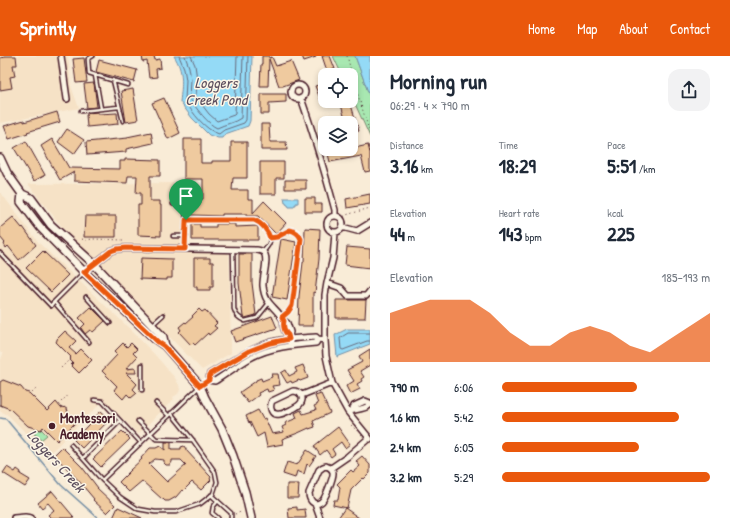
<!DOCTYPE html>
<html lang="en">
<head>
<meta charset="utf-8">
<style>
  body { margin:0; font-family:"Patrick Hand",sans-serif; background:#f2f2f3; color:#1f2937; height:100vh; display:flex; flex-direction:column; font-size:15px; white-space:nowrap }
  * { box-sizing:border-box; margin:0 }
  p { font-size:13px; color:#747a83 }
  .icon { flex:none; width:22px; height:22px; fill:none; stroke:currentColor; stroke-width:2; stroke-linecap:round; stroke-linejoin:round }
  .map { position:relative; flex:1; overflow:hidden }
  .drawer { display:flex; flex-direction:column; background:#fff; width:360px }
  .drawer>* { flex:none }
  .fabs { position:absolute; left:318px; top:12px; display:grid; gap:8px }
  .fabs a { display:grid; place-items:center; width:40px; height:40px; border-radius:8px; background:#fff; box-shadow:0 2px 6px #0003; font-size:20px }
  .pin { position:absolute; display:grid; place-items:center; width:34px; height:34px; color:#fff; margin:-41px -17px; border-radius:50% 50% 50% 0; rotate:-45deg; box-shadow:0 0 4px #0007 }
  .pin .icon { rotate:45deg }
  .round { display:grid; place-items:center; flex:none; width:42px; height:42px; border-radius:12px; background:#f2f2f3 }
  .summary { display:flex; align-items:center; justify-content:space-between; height:68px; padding:0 20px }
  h1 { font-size:22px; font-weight:700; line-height:30px }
  .stats { display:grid; grid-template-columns:repeat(3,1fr); gap:6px; height:68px; padding:4px 20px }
  .stats div { display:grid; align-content:center }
  .stats b { font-size:20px; font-weight:700 }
  .stats small { font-size:11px; font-weight:400 }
  .stats p { font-size:11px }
  .chart { height:112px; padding:8px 20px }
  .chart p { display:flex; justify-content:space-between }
  .chart svg { width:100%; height:72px; margin-top:4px; fill:#ea580c; opacity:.7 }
  ul { padding:0 20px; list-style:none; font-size:13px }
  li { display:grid; grid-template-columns:64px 48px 1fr; align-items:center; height:30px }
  li i { height:10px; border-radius:5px; background:#ea580c }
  header { display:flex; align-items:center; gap:24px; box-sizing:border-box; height:56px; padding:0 20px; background:#ea580c; color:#fff }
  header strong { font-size:19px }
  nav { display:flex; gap:22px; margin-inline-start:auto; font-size:14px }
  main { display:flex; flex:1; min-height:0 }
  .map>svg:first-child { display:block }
</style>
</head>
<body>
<header>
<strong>Sprintly</strong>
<nav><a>Home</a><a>Map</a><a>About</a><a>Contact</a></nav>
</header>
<main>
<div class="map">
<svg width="370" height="462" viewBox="0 0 370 462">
  <rect width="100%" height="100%" fill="#f9ecd7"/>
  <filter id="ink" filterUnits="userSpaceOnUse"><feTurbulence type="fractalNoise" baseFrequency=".025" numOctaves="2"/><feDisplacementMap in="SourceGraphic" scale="8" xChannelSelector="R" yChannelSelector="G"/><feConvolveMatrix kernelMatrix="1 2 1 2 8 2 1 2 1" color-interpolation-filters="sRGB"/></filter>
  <g filter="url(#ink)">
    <path fill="#f6e2c6" d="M0,0h68l3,30 8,22 -79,15z
      M186,127l3,12v50h40l2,108 -29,17 -136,-138 -38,-48z
      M0,137h1l38,50 90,85 27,28 19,22 4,7 1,5 -2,4 -5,3 1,2 -36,35 -34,-34 -56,55 -40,-40 -8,-4v-49l3,-8 -3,-2z"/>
    <path fill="#a8e8b1" stroke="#79846e" d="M333,0h22l15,41v40l-19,-42v-20h-9z
      M37,372l4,1 6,6 -6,5 -5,-5 -2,-1v-2z"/>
    <path fill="#94daf6" stroke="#768fa5" d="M174,0h78l-2,65 -2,5 -23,8 -3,4h-4l-9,-3 -17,-17 -12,-16c2,-18 4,-31 -6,-46z
      M355,0h15v41z
      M284,142h14v5h-2v2h-2v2h-5l-1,-2h-1l-1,-2h-1z
      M347,273h23v15l-33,13 -2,-22z"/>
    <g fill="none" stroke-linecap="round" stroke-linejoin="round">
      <path stroke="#686a7c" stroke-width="1" d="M179,0l5,12 2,12 -1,21c8,12 20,29 34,33l5,-4 20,-7 2,-3 2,-64
        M185,0l4,11 2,12 -1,20c5,8 19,26 27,29 8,-4 17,-5 24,-10l2,-62
        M191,0l4,9 2,14 -1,18 13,17 8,7 17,-6 1,-1 2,-58
        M370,277h-22l-8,5 1,11 2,1 24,-9h3"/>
      <path stroke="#768fa5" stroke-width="1.5" d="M0,362l6,1 55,66 37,33"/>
    </g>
    <path fill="#efca9f" stroke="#4a1f2b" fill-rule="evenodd" d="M4,0h12l1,9h-4l2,11 -5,1 2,11 -12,2v-32l5,-1z
      M142,0h12l1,4 5,-1 1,9 -5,1 1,8 -8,1 -2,-17 -4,1z
      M262,0h7v2l3,-1 4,9 15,-5 8,19 -16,6h-4l-10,-27 -1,27h-8l1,-22h1z
      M302,0h14v1l-12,4z
      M322,0h8l5,13 -8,2z
      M84,2l3,24 -11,1 -3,-24z
      M99,4l38,10 -3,12 -38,-10z
      M94,27l3,24 -10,1 -3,-24z
      M325,27v17l-4,1 -6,-15z
      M133,33l5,31 -12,2 -5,-31z
      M261,38h25v8l-17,1v11h-8z
      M164,42l16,35 -12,6 -16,-36z
      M340,45h9l2,4 8,26 -8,2v-10h-5z
      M57,56l3,10 -33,10 1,1 -19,6 -5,-13 20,-6v2z
      M98,56v2l19,-1 1,11 -31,3 -1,-12h1v-2z
      M261,68h8l1,18h16l1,8h-26z
      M67,73l17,11 -10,14 -16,-12z
      M151,76l2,11 -27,6v3l-39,3 -1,-13 42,-4 -1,-1z
      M52,83l17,29 51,1v-8h5v-2l35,1v16h-10v25h10v4h1v31l-23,-1v-30h3v-12h-5l1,-17h-9l-1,7 -53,-2v-9l-14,8 -19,-34z
      M184,83h17v24h11v-2h19v-19h16v36h-14l-1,12h16v9h5v14l11,-12 22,22 -10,11 -18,-18h-12v-2h-24v2l-30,-1v-16h11v-20h-19z
      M26,85l19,34 -11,6 -20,-33z
      M368,89l2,8v18l-5,1 -4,-16 -31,6 -2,-8z
      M260,106h24v16h-8v16h-16z
      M285,124h21v9h-21z
      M370,138v10l-23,4 -1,-9z
      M305,142h10v6h7v8h-17z
      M85,160h31v21h-32z
      M13,161l9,11 1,-1 13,18 -17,15 -11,-14 -2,2 -2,-4 1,-1 -5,-6v-9z
      M192,168h8v3h16v-3h19v3l23,-1v14h-66z
      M305,172l15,1 -1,30 -4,34 -2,-1v34h-15l1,-30 4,-34h1z
      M281,183l15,3 -9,58 -15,-3z
      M347,191l23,2v19l-25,-3z
      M43,195l25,24 -17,17 -25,-24z
      M239,198h13v29l4,32 -11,3 -2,-1 -4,-34z
      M141,202l31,1v19h-5v2l-27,-1z
      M194,202h16v4h3v25h-3v3h-13v-3h-3z
      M336,244h30l-1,18h-29z
      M91,251l14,14 -12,11 -3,-2 -5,4 -4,-6 4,-4 -6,-6z
      M199,253l3,3 3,-2 12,13 -3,3 3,2 -8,7 -1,-2 -13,12 -2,-2 -2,2 -12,-13 2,-2 -2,-3 6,-5 1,1 7,-6 -1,-1z
      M272,260l5,12 -42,14 -4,-11z
      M65,275l11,10 -7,7 7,6 5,-5 11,11 -13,13 -8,-8 2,-2 -3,-3 1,-1 -1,-1 1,-1 -15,-15 1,-2v-1z
      M123,287l4,4 4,-4 6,6 -4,4 4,4 -11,12 9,-1 1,5h-10l11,11 -4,5 4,4 -6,5 -4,-4 -4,5 -9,-9 3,-4 -15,-15 15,-16 -3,-3z
      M370,293v16l-10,6 4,6 -3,2 1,2 -5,3 3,5 -10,5 -4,-8 8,-5 -7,-11 15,-8 -3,-6z
      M303,309l5,13 -8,3 -1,-1 -7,3 -1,-2 -4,2 -6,-10 5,-3 3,6 8,-4 -2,-4z
      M271,318h7l2,11 -8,1 2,4 -6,2 -1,-3 -9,4 1,2 -11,8 -8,-11 16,-11v-1l5,-2 1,3 10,-4z
      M3,324l18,7 4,5 4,1 18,18 9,-9 5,6 2,-1 1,1v-1l4,3 -1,2 2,2 -1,2 7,7 -18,18 -14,-14 -2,3 -13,-4 -18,-17 -10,-4v-23z
      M321,338l9,19 -17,8 2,6 -6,2v-1l-11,5 -16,6 1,5 -16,3 -3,-14 -7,4 -7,-15 -1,1 -3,-7 12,-6 5,9 2,-1 7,16 12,-2 -2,-5 4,-2 -1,-2 12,-5 -2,-5 6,-3 2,4 13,-4 -2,-4 4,-2 -3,-8z
      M101,355l9,8 -28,29 -8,-8z
      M338,371l12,17 -5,4 -4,-6 -9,7 3,5 -4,3 -5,-7 -6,5 -6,-9z
      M122,375l8,8 -29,28 -8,-8z
      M165,386h6v7h10v-2l3,-1 2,3v1l23,25 2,2 -1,2 1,1 -10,10 -9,-8 -9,9 -1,-1 -6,7 -7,4h-4l-2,-2h-1l-20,-18 -13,11 -10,-10 12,-12h-1l12,-11 -1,-1 9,-10h6l4,-2 5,4zM155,403l9,1v3l2,2h4l2,-3v-2h9l5,5 -19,17 -18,-18z
      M62,391l20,20 16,21h-1l18,17 -8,8 -14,-13 1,-1 -16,-19 -24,-25z
      M307,394l9,6 -7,10 -2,-2 -3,10 -7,-3 -2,7 -12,-4 4,-12 10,3z
      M362,400l8,9v8l-6,6 -1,-1 -12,12 -4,18 -14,-3 1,-5h4l2,-13 -3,-3 14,-14 2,2 7,-6 -4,-5z
      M7,411l8,5 2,-3 4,3 -1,2 10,6 -5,7 -22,-14z
      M287,428h12l-1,14h-11z
      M52,435l21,25h-1l2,2h-23l-3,-3 6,-5 -6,-7 -6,5 -4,-5z
      M118,451l24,11h-29z
      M297,451v3l8,-1 1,9h-17l-1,-10z
      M345,452l14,10h-21z"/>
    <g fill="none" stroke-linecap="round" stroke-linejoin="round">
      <g stroke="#4a1f2b" stroke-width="5.5">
        <path id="lane" d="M93,0l-5,3 1,14 39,12
          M95,19l6,34
          M113,24l10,41
          M81,55l38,-4
          M173,148l13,1 -1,43
          M186,164h68c6,2 17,13 16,20 0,5 -4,8 -7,12
          M173,180h13
          M271,182l6,-1 13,-7c6,1 9,4 11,9l-9,66 -4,7 -6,5
          M233,194l1,59c2,7 5,9 11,12l12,-3 12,-15
          M0,197l51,53 1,-2 32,-32
          M86,241l24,26
          M54,246l35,40
          M152,269l11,-10
          M142,309v25
          M94,344l8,1 39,42
          M156,347l13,13
          M138,365l18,18 37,1
          M71,389l31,35 18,17 18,12 17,3h21l24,-8 13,-10 4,-12 -2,-10 -23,-33 -21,-26
          M83,402l37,-37
          M102,424l97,-93
          M211,439l20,18v5
          M218,445l-5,6 -1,6 6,5"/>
      </g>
      <g stroke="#4a1f2b" stroke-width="8">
        <path id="street" d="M61,0l6,43
          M291 36a7 7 0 1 1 14 0a7 7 0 1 1-14 0Z
          M301,42c13,37 24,75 34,112v6
          M327 168a8 8 0 1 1 16 0a8 8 0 1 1-16 0Z
          M342,171l15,4 13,-8
          M335,177l-2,25 -6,25 -2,12v45l1,16 6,27 16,29 22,27
          M84,216l27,-21 6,-2 9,-1 131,2c1,0 5,1 6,2 7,5 -1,25 0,34 2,20 13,20 21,35
          M327,227l14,5 7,8h18l4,-5
          M288,279l2,-3 -3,-9 -3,-2c-1,4 0,11 4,14l2,8
          M318,283l-2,4c-23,2 -46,4 -66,15 -12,7 -23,15 -35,23l-6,-1 1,-6c19,-11 38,-24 59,-31 14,-5 31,-5 47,-6l2,2 7,1
          M293,335c3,0 6,1 8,4 2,3 1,7 -1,9 -2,3 -17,10 -20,10 -9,2 -11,-7 -8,-13z
          M302,339l30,-12
          M352,355l2,-5 11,-5 5,2
          M348,356c7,-3 15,-2 22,-7
          M326,410c3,1 6,2 7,6 1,4 -8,28 -12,30 -7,5 -12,-2 -12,-9l10,-23 4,-3z
          M331,412l16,-11 22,-19
          M315,448l5,14
          M14,462l11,-1 6,1"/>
      </g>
      <g stroke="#4a1f2b" stroke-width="10">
        <path id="secondary" d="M0,102l7,15 15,21 9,4 20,27 43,39 69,73 2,9
          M22,138l-1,8 19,25 44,45 71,67 10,7 35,40 5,12 17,31 11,27 12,36 6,26"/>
      </g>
      <path stroke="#4a1f2b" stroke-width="1" stroke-dasharray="1 3" stroke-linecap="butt" d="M347,0l9,33 14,44
        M340,160l2,2 2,3
        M329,161c-5,4 -5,11 0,16
        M341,163l5,-4 24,-7
        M82,183l3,1 8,-1 30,1
        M61,312l7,-7
        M32,337l5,-5
        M61,346l6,-6
        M351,369l6,6
        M235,458l6,-2"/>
      <use href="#lane" stroke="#fcf5e5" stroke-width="2.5"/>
      <use href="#street" stroke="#fcf5e5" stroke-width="5"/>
      <use href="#secondary" stroke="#fcf5e5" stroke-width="7"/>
    </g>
  </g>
  <g fill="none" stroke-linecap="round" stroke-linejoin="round" filter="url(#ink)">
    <g stroke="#fff" stroke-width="8">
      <path id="route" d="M186,164h68c8,3 14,11 16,18l7,-1 13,-7c6,1 9,4 11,9l-9,67 -4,6 -6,5 2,4c-1,4 0,11 4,14l1,4 -19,4 -21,8 -39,23 -1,6 -9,6 -36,-40 -6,-4 -74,-70 27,-21 6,-2 9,-1 59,1z"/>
    </g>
    <use href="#route" stroke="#ea580c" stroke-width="5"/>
  </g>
  <circle fill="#4a1f2b" stroke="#fcf5e5" stroke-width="1.5" cx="52" cy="370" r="4"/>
  <g text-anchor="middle" stroke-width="3" stroke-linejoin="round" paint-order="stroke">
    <g font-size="14" font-weight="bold" fill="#4a1f2b" stroke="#fcf5e5" text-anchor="start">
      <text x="60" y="367">Montessori<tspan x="60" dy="16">Academy</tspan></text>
    </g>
    <g font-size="15" font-style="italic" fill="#5c4e5e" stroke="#fcf5e5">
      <text x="216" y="32">Loggers<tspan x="216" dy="17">Creek Pond</tspan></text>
      <text transform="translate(56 405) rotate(48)" y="5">Loggers Creek</text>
    </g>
  </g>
</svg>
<div class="fabs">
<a><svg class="icon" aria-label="locate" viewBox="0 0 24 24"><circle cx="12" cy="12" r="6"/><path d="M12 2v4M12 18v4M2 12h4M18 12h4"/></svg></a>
<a><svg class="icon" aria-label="layers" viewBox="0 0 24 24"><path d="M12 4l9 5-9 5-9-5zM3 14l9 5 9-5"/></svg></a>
</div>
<div class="pin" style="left:186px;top:164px;background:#1e9e55"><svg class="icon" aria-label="arrive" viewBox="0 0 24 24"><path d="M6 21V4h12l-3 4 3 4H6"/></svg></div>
</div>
<section class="drawer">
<div class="summary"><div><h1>Morning run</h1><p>06:29 · 4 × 790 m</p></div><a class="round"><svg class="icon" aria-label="share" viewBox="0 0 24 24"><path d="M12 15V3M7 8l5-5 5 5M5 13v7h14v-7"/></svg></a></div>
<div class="stats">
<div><p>Distance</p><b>3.16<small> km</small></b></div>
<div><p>Time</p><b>18:29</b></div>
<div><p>Pace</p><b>5:51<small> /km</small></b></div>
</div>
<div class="stats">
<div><p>Elevation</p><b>44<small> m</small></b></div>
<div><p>Heart rate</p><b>143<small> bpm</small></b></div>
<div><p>kcal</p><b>225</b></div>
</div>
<div class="chart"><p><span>Elevation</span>185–193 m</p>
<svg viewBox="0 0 160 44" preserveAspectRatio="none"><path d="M0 44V14L10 10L20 6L30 6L40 6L50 14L60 26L70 34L80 34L90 26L100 22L110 26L120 34L130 38L140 30L150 22L160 14V44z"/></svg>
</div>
<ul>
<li><b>790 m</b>6:06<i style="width:65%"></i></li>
<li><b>1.6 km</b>5:42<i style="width:85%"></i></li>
<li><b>2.4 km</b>6:05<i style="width:66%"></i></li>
<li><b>3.2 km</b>5:29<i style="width:100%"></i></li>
</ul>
</section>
</main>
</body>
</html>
